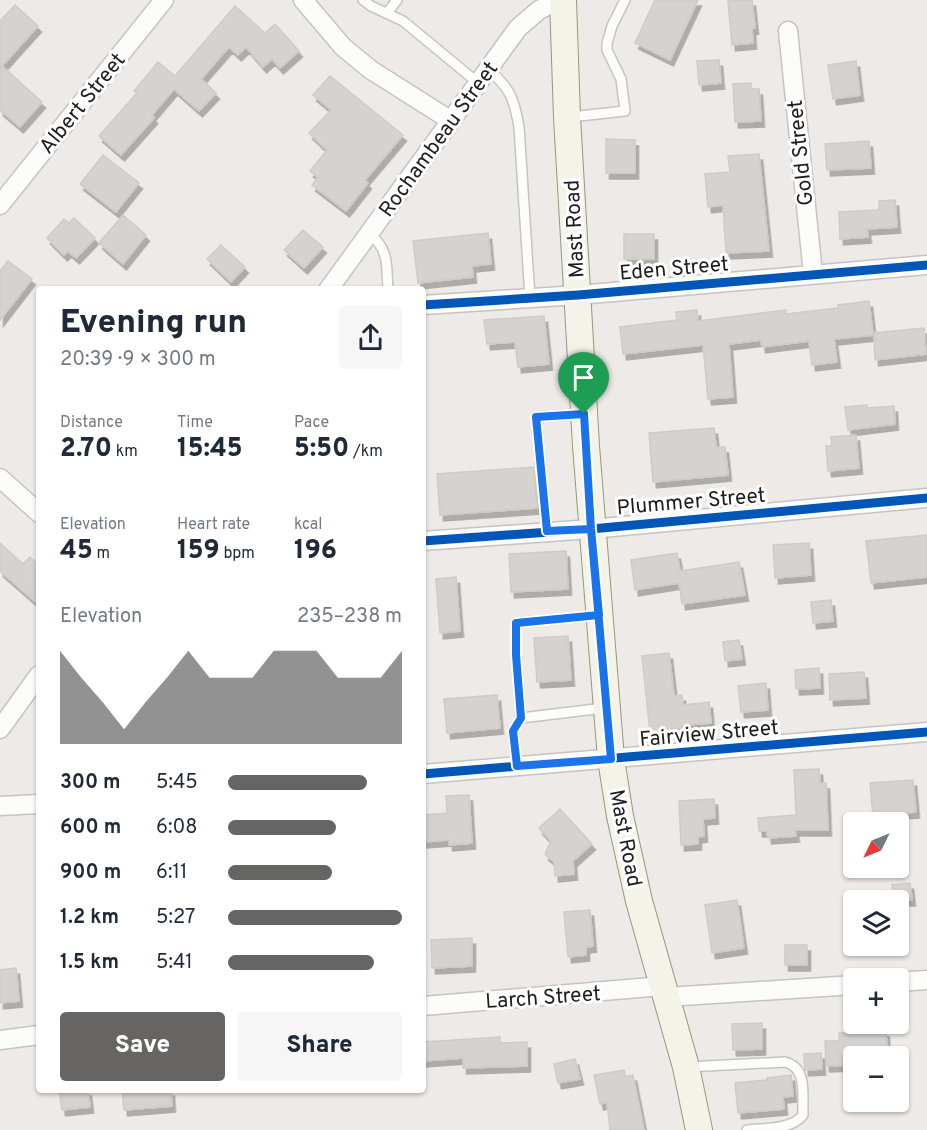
<!DOCTYPE html>
<html lang="en">
<head>
<meta charset="utf-8">
<style>
  body { margin:0; font-family:Overpass,sans-serif; background:#f6f6f7; color:#1f2937; height:100vh; display:flex; flex-direction:column; font-size:22px; white-space:nowrap }
  * { box-sizing:border-box; margin:0 }
  p { font-size:20px; color:#747a83 }
  .icon { flex:none; width:33px; height:33px; fill:none; stroke:currentColor; stroke-width:2; stroke-linecap:round; stroke-linejoin:round }
  .map { position:relative; flex:1; overflow:hidden }
  .side { position:absolute; left:36px; top:286px; width:390px; height:807px; display:flex; flex-direction:column; background:#fff; border-radius:6px; box-shadow:0 2px 4px #0004 }
  .side>* { flex:none }
  .needle { width:39px; rotate:227deg }
  .tools { position:absolute; left:843px; top:812px; display:grid; gap:12px }
  .tools a { display:grid; place-items:center; width:66px; height:66px; border-radius:6px; background:#fff; box-shadow:0 2px 4px #0004; font-size:30px }
  .pin { position:absolute; display:grid; place-items:center; width:51px; height:51px; color:#fff; margin:-62px -26px; border-radius:50% 50% 50% 0; rotate:-45deg; box-shadow:0 0 6px #0007 }
  .pin .icon { rotate:45deg }
  .round { display:grid; place-items:center; flex:none; width:63px; height:63px; border-radius:6px; background:#f6f6f7 }
  .headline { display:flex; align-items:center; justify-content:space-between; height:102px; padding:0 24px }
  h1 { font-size:33px; font-weight:800; line-height:45px }
  .figures { display:grid; grid-template-columns:repeat(3,1fr); gap:9px; height:102px; padding:6px 24px }
  .figures div { display:grid; align-content:center }
  .figures b { font-size:26px; font-weight:800 }
  .figures small { font-size:16px; font-weight:400 }
  .figures p { font-size:16px }
  .chart { height:168px; padding:12px 24px }
  .chart p { display:flex; justify-content:space-between }
  .chart svg { width:100%; height:108px; margin-top:6px; fill:#666564; opacity:.7 }
  .action { display:flex; gap:12px; margin-top:auto; padding:12px 24px }
  .action a { flex:1; height:69px; border-radius:6px; background:#666564; color:#fff; font-size:24px; font-weight:800; line-height:69px; text-align:center }
  .action a+a { background:#f6f6f7; color:#1f2937 }
  ul { padding:0 24px; list-style:none; font-size:20px }
  li { display:grid; grid-template-columns:96px 72px 1fr; align-items:center; height:45px }
  li i { height:15px; border-radius:8px; background:#666564 }
  .map>svg:first-child { display:block }
</style>
</head>
<body>
<div class="map">
<svg width="927" height="1130" viewBox="0 0 927 1130">
  <defs>
    <filter id="shadow"><feDropShadow dx="3.5" dy="6" stdDeviation="0" flood-color="#0004"/></filter>
  </defs>
  <rect width="100%" height="100%" fill="#edeae7"/>
  <path fill="#d5d2d0" stroke="#d0cbc8" stroke-width="1.5" filter="url(#shadow)" d="M655,0h43l-28,60 -35,-17z
    M752,0l3,28 -3,1 1,14 -21,2 -4,-44z
    M15,5l23,21 -36,40 40,36 -22,25 -20,-17v-89z
    M235,6l30,27 10,-9 24,27 -19,17 -8,-9 -9,8 -17,-20 -8,8 -9,-8 -28,32 15,14 -17,18 -25,-22 -22,26 2,3 -33,37 -22,-19 38,-43 -3,-2 24,-29 17,14z
    M719,60l2,23 -22,2 -2,-24z
    M856,61l4,34 -27,4 -5,-34z
    M330,76l73,59 -38,45 3,3 -22,28 -34,-26 6,-8 -8,-6 17,-21 -18,-17 22,-23 -18,-15z
    M751,83v6h8l2,32 -26,1 -2,-38z
    M606,139l29,1v33h-29z
    M869,141l2,27 -44,2 -2,-26z
    M759,154l10,97 -43,2 -3,-48 -15,2 -3,-33 25,-2 -2,-16z
    M103,155l36,28 -23,29 -36,-28z
    M895,200l2,27 -30,2 1,8 -28,2 -1,-27 40,-2v-9z
    M123,215l23,20 -23,29 -24,-21z
    M74,218l21,20 -19,20 -8,-7 -4,4 -17,-17 17,-19 5,4z
    M303,230l20,17 -19,21 -20,-18z
    M488,233l3,31 -19,2 1,11 -55,6 -5,-42z
    M624,234h30v25h-30z
    M221,245l24,22 -14,15 -24,-23z
    M8,261l24,18 -32,41v-49z
    M869,301l4,34 -39,4 3,23 -25,3 -3,-24 -47,6 -1,-7 -32,4 4,53 -25,2 -5,-54 -80,9 -3,-27 57,-7 -1,-8 21,-2 1,11 88,-11v4l52,-6v-3z
    M544,316l5,48 -31,3 -3,-25 -28,2 -3,-24z
    M924,328l2,26 -51,6 -1,-27z
    M867,405v3l27,-2 1,18 -47,6 -3,-23z
    M714,428l2,19h9l3,28 -75,7 -4,-49z
    M856,435l3,33 -31,3 -2,-25h6l-1,-9z
    M534,467l3,41 -97,7 -3,-41z
    M927,535v42l-56,6 -5,-42z
    M0,543l23,21 7,-7 9,9v39l-39,-34z
    M809,543l2,32 -36,3 -2,-33z
    M566,551l2,38 -57,3 -2,-38z
    M677,553l3,18 59,-9 6,33 -63,9 -3,-21 -44,7 -4,-30z
    M456,577l4,54 -20,2 -4,-54z
    M831,600l2,21 -20,2 -2,-21z
    M568,636l3,44 -34,2 -3,-44z
    M739,640l3,19 -17,2 -2,-19z
    M669,653l5,43 8,-1 1,10 26,-3 2,21 -25,2v2l-36,5 -8,-76z
    M819,668l1,20 -24,1 -1,-19z
    M864,672l2,26 -36,2 -1,-26z
    M766,683l2,27 -27,2 -3,-26z
    M497,695l3,33 -53,5 -3,-34z
    M819,769l1,14h6l2,47h-33l1,6 -28,2 -1,-7h-8l-1,-13 38,-3 -2,-45z
    M913,780l3,32 -43,3 -3,-32z
    M469,795l3,48 -23,2v-5l-26,2v-27l24,-2 -1,-17z
    M714,799l1,19 -12,1 1,17 -6,1v7l-17,1 -2,-44z
    M560,809l32,35 -19,17 1,13 -19,2 -1,-14 -9,-8 6,-13 -12,-13z
    M910,883l2,17h-19l-1,-15z
    M737,900l7,48 -32,5 -7,-48z
    M590,910l3,36 -7,1v8l-18,2 -4,-45z
    M472,938v28l-40,2 -1,-28z
    M785,945h22v20h-22z
    M16,968l3,33 -19,2v-33z
    M762,1023v26l-29,1 -1,-26z
    M886,1031l1,25h-33v9l-28,1 -1,-25h14v-8z
    M500,1037v6l27,-1v24l-64,2v-10l-40,3v-19z
    M821,1053l1,16 -17,1 -1,-16z
    M575,1059l5,20 -22,4 -4,-19z
    M624,1070l1,7 8,-2 11,55h-34l-3,-28 -7,2 -6,-29z
    M791,1075l2,21 -10,1 1,12 -46,4 -3,-30 32,-3v-2z
    M59,1090h29l2,17 -28,3z
    M122,1090h49l1,16 -48,4z"/>
  <g fill="none" stroke-linecap="round" stroke-linejoin="round">
    <g stroke="#c5c4c3" stroke-width="12">
      <path id="lane" d="M363,0l8,6 32,15 75,62
        M387,13l10,-13
        M488,69c22,19 26,29 31,58l11,171
        M570,117l55,-6 -4,-32 -14,-29v-7l5,-17 13,-26
        M369,233c21,18 17,31 19,57
        M547,531l-11,-114 47,-3
        M599,615l-83,8v32l5,63 83,-10
        M517,766l-4,-35 8,-13
        M687,1067l98,-5c23,6 17,33 18,53 -12,15 -38,13 -56,15"/>
    </g>
    <g stroke="#c5c4c3" stroke-width="21">
      <path id="street" d="M303,0l40,47 28,23 79,50
        M788,31l25,243
        M0,205l164,-205
        M328,290l190,-262 21,-18 20,-10
        M423,305l155,-10 349,-30
        M0,478l39,35
        M423,541l168,-12 336,-31
        M0,729l39,-54
        M423,774l504,-42
        M0,806l39,-2
        M898,982l29,-2
        M667,997l187,-12
        M423,1006l240,-20
        M0,1040l39,-5"/>
    </g>
    <g stroke="#97977e" stroke-width="28">
      <path id="secondary" d="M563,0l4,117 19,329 25,313 9,57 19,85 47,166 13,63"/>
    </g>
    <use href="#lane" stroke="#fcfcfb" stroke-width="9"/>
    <use href="#street" stroke="#fcfcfb" stroke-width="18"/>
    <use href="#secondary" stroke="#f4f3ea" stroke-width="26"/>
    <g stroke="#fff" stroke-width="13">
      <path id="cycleway" d="M423,305l155,-10 349,-30
        M423,541l168,-12 336,-31
        M423,774l504,-42"/>
    </g>
    <use href="#cycleway" stroke="#0057b8" stroke-width="9"/>
  </g>
  <g fill="none" stroke-linecap="round" stroke-linejoin="round">
    <g stroke="#fff" stroke-width="12">
      <path id="route" d="M584,414l7,115 20,230 -94,7 -4,-35 8,-13 -5,-63v-32l83,-8 -8,-86 -44,2 -11,-114 48,-3"/>
    </g>
    <use href="#route" stroke="#1a73e8" stroke-width="8"/>
  </g>
  <g text-anchor="middle" stroke-width="6" stroke-linejoin="round" paint-order="stroke">
    <g font-size="21" fill="#1e1e1e" stroke="#fff">
      <text transform="translate(82 103) rotate(-51)" y="7">Albert Street</text>
      <text transform="translate(438 139) rotate(-54)" y="7">Rochambeau Street</text>
      <text transform="translate(800 153) rotate(-96)" y="7">Gold Street</text>
      <text transform="translate(574 229) rotate(-93)" y="7">Mast Road</text>
      <text transform="translate(674 268) rotate(-5)" y="7">Eden Street</text>
      <text transform="translate(691 501) rotate(-5)" y="7">Plummer Street</text>
      <text transform="translate(709 733) rotate(-5)" y="7">Fairview Street</text>
      <text transform="translate(626 838) rotate(79)" y="7">Mast Road</text>
      <text transform="translate(543 997) rotate(-4)" y="7">Larch Street</text>
    </g>
  </g>
</svg>
<div class="tools">
<a><svg class="needle" viewBox="-14 -14 28 28"><path d="M0-13l5 13h-10z" fill="#e53935"/><path d="M0 13l5-13h-10z" fill="#747a83"/></svg></a>
<a><svg class="icon" aria-label="layers" viewBox="0 0 24 24"><path d="M12 4l9 5-9 5-9-5zM3 14l9 5 9-5"/></svg></a>
<a>+</a>
<a>−</a>
</div>
<div class="pin" style="left:584px;top:414px;background:#1e9e55"><svg class="icon" aria-label="arrive" viewBox="0 0 24 24"><path d="M6 21V4h12l-3 4 3 4H6"/></svg></div>
<section class="side">
<div class="headline"><div><h1>Evening run</h1><p>20:39 · 9 × 300 m</p></div><a class="round"><svg class="icon" aria-label="share" viewBox="0 0 24 24"><path d="M12 15V3M7 8l5-5 5 5M5 13v7h14v-7"/></svg></a></div>
<div class="figures">
<div><p>Distance</p><b>2.70<small> km</small></b></div>
<div><p>Time</p><b>15:45</b></div>
<div><p>Pace</p><b>5:50<small> /km</small></b></div>
</div>
<div class="figures">
<div><p>Elevation</p><b>45<small> m</small></b></div>
<div><p>Heart rate</p><b>159<small> bpm</small></b></div>
<div><p>kcal</p><b>196</b></div>
</div>
<div class="chart"><p><span>Elevation</span>235–238 m</p>
<svg viewBox="0 0 160 44" preserveAspectRatio="none"><path d="M0 44V6L10 17L20 27L30 38L40 27L50 17L60 6L70 17L80 17L90 17L100 6L110 6L120 6L130 17L140 17L150 17L160 6V44z"/></svg>
</div>
<ul>
<li><b>300 m</b>5:45<i style="width:80%"></i></li>
<li><b>600 m</b>6:08<i style="width:62%"></i></li>
<li><b>900 m</b>6:11<i style="width:60%"></i></li>
<li><b>1.2 km</b>5:27<i style="width:100%"></i></li>
<li><b>1.5 km</b>5:41<i style="width:84%"></i></li>
</ul>
<div class="action"><a>Save</a><a>Share</a></div>
</section>
</div>
</body>
</html>
